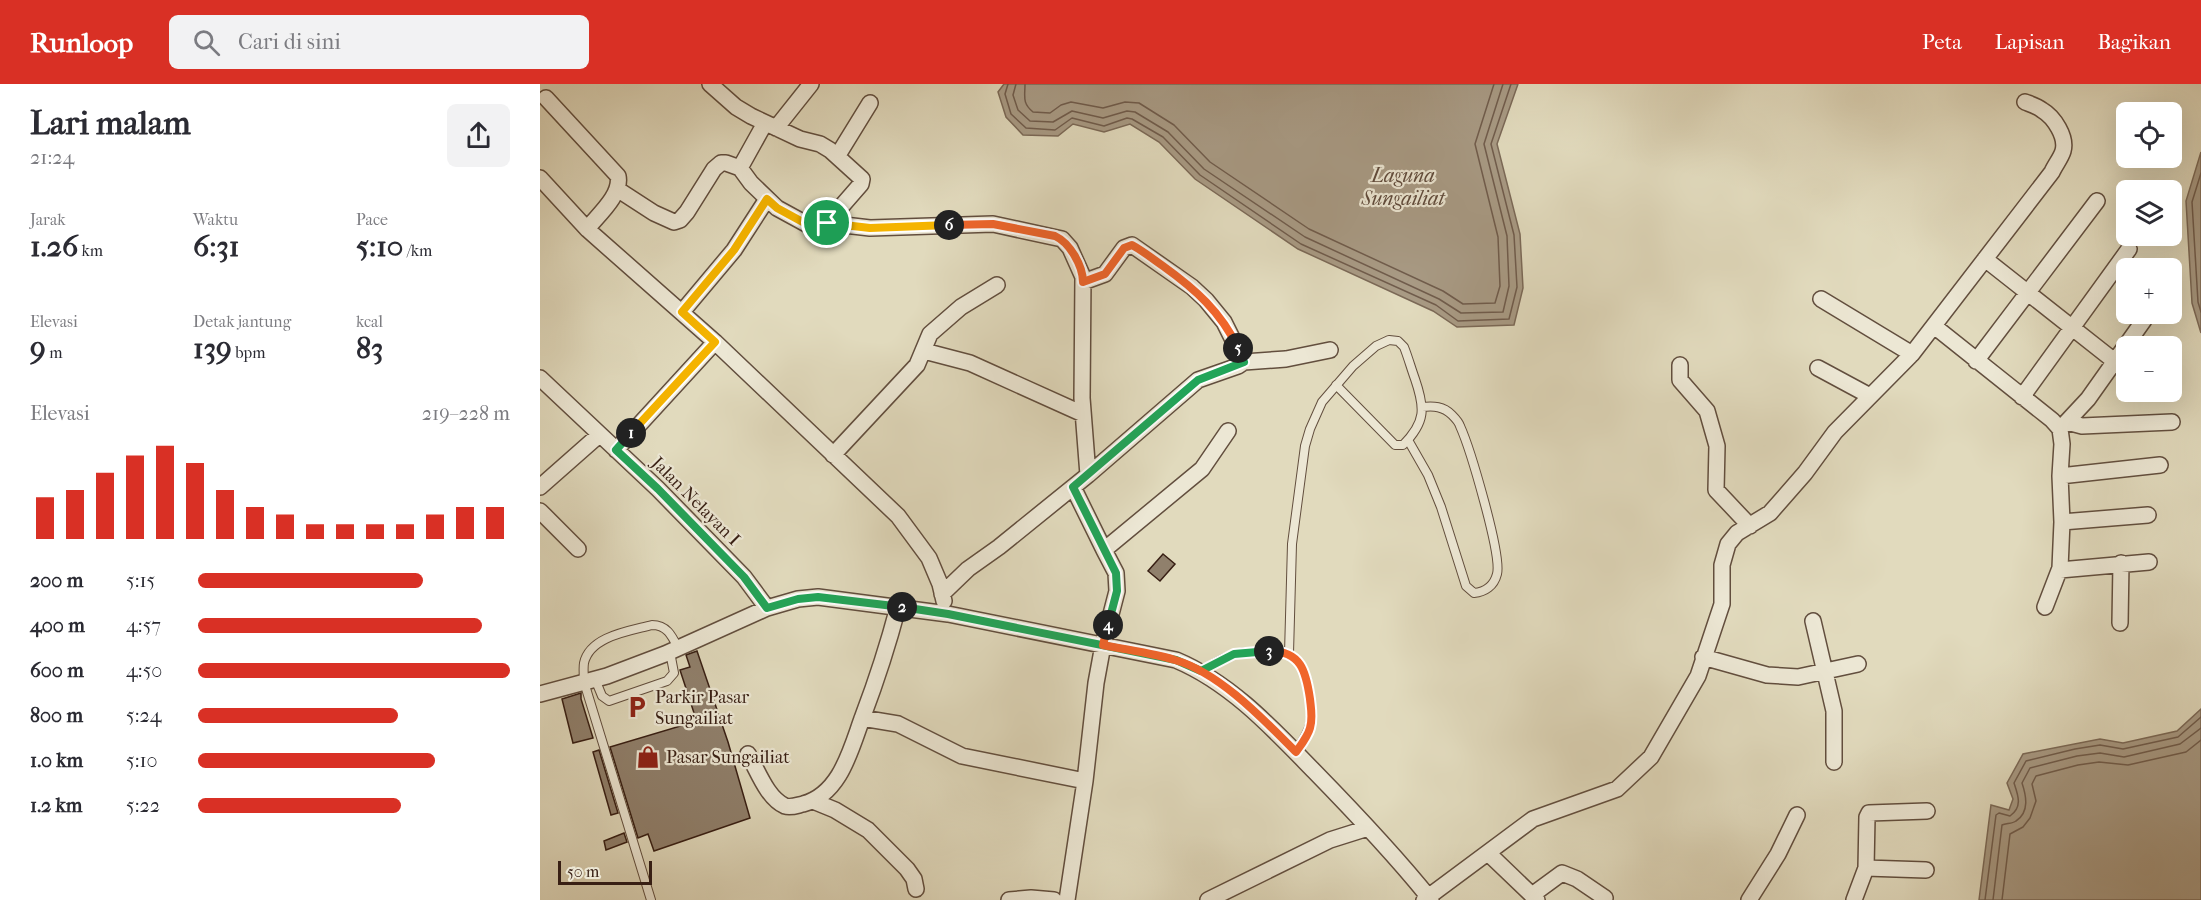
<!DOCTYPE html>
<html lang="id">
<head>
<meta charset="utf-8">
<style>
  body { margin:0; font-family:"IM FELL French Canon",serif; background:#f2f2f3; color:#2b2b33; height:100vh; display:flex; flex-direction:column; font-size:22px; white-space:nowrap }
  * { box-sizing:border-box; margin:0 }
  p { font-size:20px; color:#7c7c81 }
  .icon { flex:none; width:33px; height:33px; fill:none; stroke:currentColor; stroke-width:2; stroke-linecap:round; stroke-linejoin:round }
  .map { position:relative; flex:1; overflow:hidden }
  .details { display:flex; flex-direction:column; background:#fff; width:540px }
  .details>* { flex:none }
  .controls { position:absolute; left:1576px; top:18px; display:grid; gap:12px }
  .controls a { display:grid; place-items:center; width:66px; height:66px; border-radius:9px; background:#fff; box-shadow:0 6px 24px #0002; font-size:30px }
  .scale { position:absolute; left:18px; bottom:15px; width:94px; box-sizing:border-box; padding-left:6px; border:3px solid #381f14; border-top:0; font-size:16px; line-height:21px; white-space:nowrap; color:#381f14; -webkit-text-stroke:4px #ece7d4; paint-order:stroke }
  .pin { position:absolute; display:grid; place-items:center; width:51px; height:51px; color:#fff; margin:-26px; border:3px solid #fff; border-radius:50%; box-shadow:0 2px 6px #0007 }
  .km { position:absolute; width:30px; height:30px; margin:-15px; border-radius:50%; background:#222; color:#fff; font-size:16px; line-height:30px; text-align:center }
  .round { display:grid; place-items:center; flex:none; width:63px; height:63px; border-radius:9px; background:#f2f2f3 }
  .overview { display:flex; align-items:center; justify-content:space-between; height:102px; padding:0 30px }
  h1 { font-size:33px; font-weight:700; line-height:45px }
  .metrics { display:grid; grid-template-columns:repeat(3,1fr); gap:9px; height:102px; padding:6px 30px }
  .metrics div { display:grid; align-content:center }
  .metrics b { font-size:30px; font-weight:700 }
  .metrics small { font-size:16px; font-weight:400 }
  .metrics p { font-size:16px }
  .chart { height:168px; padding:12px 30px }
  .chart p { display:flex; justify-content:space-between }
  .chart svg { width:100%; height:108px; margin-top:6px; stroke:#d93025; stroke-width:6 }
  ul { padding:0 30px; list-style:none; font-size:20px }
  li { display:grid; grid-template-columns:96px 72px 1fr; align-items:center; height:45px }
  li i { height:15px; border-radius:8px; background:#d93025 }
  header { display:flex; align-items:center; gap:36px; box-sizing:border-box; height:84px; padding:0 30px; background:#d93025; color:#fff }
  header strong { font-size:28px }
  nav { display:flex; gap:33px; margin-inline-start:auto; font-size:21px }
  .search { width:420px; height:54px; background:#f2f2f3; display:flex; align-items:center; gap:15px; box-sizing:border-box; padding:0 21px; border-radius:9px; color:#7c7c81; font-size:22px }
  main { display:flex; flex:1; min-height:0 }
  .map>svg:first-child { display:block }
</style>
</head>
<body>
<header>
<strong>Runloop</strong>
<div class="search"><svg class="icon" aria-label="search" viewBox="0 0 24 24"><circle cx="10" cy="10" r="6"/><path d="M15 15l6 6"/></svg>Cari di sini</div>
<nav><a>Peta</a><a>Lapisan</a><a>Bagikan</a></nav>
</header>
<main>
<section class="details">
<div class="overview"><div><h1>Lari malam</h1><p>21:24</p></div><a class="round"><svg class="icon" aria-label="share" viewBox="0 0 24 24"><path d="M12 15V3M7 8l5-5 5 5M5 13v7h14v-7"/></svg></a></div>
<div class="metrics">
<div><p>Jarak</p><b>1.26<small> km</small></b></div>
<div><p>Waktu</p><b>6:31</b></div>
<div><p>Pace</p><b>5:10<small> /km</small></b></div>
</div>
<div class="metrics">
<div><p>Elevasi</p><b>9<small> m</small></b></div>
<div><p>Detak jantung</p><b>139<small> bpm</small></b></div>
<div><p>kcal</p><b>83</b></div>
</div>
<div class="chart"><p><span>Elevasi</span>219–228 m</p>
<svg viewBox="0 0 160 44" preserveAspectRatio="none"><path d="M5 44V27M15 44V24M25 44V17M35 44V10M45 44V6M55 44V13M65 44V24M75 44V31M85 44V34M95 44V38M105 44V38M115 44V38M125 44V38M135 44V34M145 44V31M155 44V31"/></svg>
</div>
<ul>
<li><b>200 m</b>5:15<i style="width:72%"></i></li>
<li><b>400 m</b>4:57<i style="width:91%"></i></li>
<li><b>600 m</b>4:50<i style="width:100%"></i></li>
<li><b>800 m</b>5:24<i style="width:64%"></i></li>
<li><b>1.0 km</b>5:10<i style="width:76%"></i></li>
<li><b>1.2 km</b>5:22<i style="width:65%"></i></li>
</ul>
</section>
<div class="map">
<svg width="1661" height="816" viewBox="0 0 1661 816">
  <rect width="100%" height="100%" fill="#e1dabd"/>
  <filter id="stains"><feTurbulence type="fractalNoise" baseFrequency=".00333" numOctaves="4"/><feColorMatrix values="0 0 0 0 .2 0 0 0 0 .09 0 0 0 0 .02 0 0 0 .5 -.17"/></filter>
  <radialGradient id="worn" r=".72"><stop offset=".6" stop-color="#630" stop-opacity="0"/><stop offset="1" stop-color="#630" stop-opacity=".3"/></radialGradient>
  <path fill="#a89a84" stroke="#7b6957" stroke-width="1.5" d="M464,0h514l-21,60 23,90 3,54 -9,37 -57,2 -24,-16 -135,-62 -103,-70 -36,-37 -29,-18 -26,8 -31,-8 -15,12 -35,-1 -17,-18 -8,-25z
    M1661,68v181l-9,-30 -6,-102z
    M1661,625v191h-222l12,-95 18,5 4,-11 -6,-16 16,-29 77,-15 23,4 54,-12z"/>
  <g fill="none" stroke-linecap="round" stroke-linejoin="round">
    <path stroke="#705c4c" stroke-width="1.5" d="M468,0l-3,10 6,20 15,14 29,2 17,-12 32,8 23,-8 5,1 31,18 37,38 101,69 135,61 22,16 51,-2 8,-32 -3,-52 -23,-91 20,-60
      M476,0l-3,11 5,15 12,11 23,1 19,-11 31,7 24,-7 8,1 33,20 36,37 101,68 134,62 22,14 42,-1 6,-26 -2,-50 -23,-92 19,-60
      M485,0c0,13 -3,19 8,28l17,1 11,-8 10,-3 32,6 22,-6 14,1 35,22 36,37 99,67 134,62 20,13 32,-1 5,-17 -2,-49 -23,-93 19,-60
      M1661,89l-9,29 6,100 3,10
      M1445,816l11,-85 3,-2 11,3c13,-9 8,-21 4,-33l12,-22 49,-12 25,-4 23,4 55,-12 23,-20
      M1453,816l9,-75c4,-2 10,-1 14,-4 14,-9 10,-26 6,-38l8,-15 47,-12 23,-3 24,4 56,-13 21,-16
      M1462,816l8,-66 13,-7 7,-9 6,-17 -4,-17 4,-8 42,-11 21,-3 29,3 58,-13 15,-12"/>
  </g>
  <path fill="#90806c" stroke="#381f14" stroke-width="1.5" d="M623,470l12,10 -15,17 -12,-10z
    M157,567l31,91 22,76 -96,33 -6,-17 -10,4 -28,-91 84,-25v-2l2,-1 -16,-49 10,-3 -4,-12z
    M41,609v6l12,39 -20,5 -11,-44z
    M59,666l19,63 -7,2 -18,-63z
    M84,749l3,9 -21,8 -2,-9z"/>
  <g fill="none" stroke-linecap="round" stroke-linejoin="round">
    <g stroke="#624e3e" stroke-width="10">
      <path id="lane" d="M868,356l20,35 13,32 25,79 8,7c11,-1 20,-7 23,-19 5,-19 -27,-126 -37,-148 -1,-4 -5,-8 -8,-11 -9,-9 -18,-9 -30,-8
        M749,569l3,-109 13,-98 5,-17 12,-27 31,-36 23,-20 13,-6 9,1 6,6c4,10 7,21 11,32 10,29 11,43 -12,66h-8l-59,-60
        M661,587c11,-6 22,-14 34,-17 7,-2 16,-2 23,-2 32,-4 46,7 51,39 4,32 4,34 -13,61
        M55,595l7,17 7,5 58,-20 7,-8 -4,-21
        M111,816l-67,-218c0,-6 -1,-13 0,-19 6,-27 46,-32 68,-38 15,0 20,11 26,23"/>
    </g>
    <g stroke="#624e3e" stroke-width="18">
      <path id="street" d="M170,0l26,23 15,9 49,23 20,5 10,6 32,29 -1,5 -34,39
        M6,14l72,78c4,19 -20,39 -31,53
        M236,44l35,-44
        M298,71l32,-52
        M200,84l25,-45
        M0,94l47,51 128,113 183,174 31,42 11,26 4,17
        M77,105l37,24 20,9 6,-2 7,-8 27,-43 7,-6h5l14,5 11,15 26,25 33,18 17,-3 43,5 123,-4 69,15 8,9 13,29 -1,121 6,77
        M1445,175l142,112
        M1281,215l91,55
        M142,228l52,-62 33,-51
        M1394,242l118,94 8,9 2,15 -2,32 2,46 -2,46 -15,39
        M384,267l46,12 113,51
        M1436,277l121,-160
        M704,278l42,-3 44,-9
        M1140,281v15l27,31 10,35 -1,44 34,36
        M1278,284l52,28
        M0,294l118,111 86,88 23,31
        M1482,313l107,-148
        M1527,338l15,4 90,-4
        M1520,345l28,-30 56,-79
        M76,366l99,-108
        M293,371l84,-90 13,-31 31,-27 36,-22
        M1520,392l100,-11
        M0,403l59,-52
        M533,403l31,63
        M0,427l38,38
        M1522,438l86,-7
        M1520,486l89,-8
        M402,510l26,-25 31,-22 89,-72 110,-95 40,-14 6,-4 -20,-40 -18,-22 -14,-13 -60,-42 -8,3 -19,26 -22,8
        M1273,537l21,90v51
        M1580,539l1,-60
        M1163,573l64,18 31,2 60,-13
        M0,610l67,-18 58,-22 102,-46 31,-9 20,-2 130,17 228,46c55,23 97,69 138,111 41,42 81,84 117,129
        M322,634l36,6 64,32 123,25
        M208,670c10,17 19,44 37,52 6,2 13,-1 18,-2 38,-10 48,-56 60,-88 14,-37 25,-71 35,-109
        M273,717l22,9 33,20 39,39 7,10 2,10
        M948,769l49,47
        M1326,784l60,2
        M992,811l30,-22 15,6 28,19
        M469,816l22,-2 23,2
        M527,816l18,-119 11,-98 7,-38 14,-54 -1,-18 -12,-23 98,-81 26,-38
        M668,816l122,-60 38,-12
        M884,816l109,-81 84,-30 34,-32 47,-81 24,-72v-39l6,-21 9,-11 33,-20 35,-40 30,-41 77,-78 140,-182c3,-7 9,-14 11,-21 4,-14 -9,-34 -21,-41 -5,-4 -12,-6 -17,-8
        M1209,816l29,-46 19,-39
        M1314,816l12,-32 1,-51 2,-4 58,-2"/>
    </g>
    <use href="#lane" stroke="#ece7d4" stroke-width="8"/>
    <use href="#street" stroke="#ece7d4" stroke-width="15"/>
  </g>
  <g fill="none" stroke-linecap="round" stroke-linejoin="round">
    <g stroke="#fff" stroke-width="12">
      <path id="split-1" d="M91,349l84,-91 -33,-30 52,-62 33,-51 10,9 33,18 17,-3"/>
    </g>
    <g stroke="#fff" stroke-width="12">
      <path id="split-2" d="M91,349l-15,17 42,39 86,88 23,31 31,-9 20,-2 84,10"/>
    </g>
    <g stroke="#fff" stroke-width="12">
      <path id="split-3" d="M362,523l46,7 228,46 25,11 33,-17 35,-3"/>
    </g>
    <g stroke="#fff" stroke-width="12">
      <path id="split-4" d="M568,541l-5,20c24,5 49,8 72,15 45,13 89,60 121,92 5,-7 12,-16 14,-24 3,-10 1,-19 0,-29 -4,-28 -9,-48 -41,-48"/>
    </g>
    <g stroke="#fff" stroke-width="12">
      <path id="split-5" d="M568,541l9,-34 -1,-18 -43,-86 125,-107 46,-18 -6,-14"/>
    </g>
    <g stroke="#fff" stroke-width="12">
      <path id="split-6" d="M409,141l44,-1 62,12c15,7 28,30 28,46l22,-8 19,-26 8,-3c11,6 21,14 31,21 32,23 58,46 75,82"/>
    </g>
    <g stroke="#fff" stroke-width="12">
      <path id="split-7" d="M287,139l43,5 79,-3"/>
    </g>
    <use href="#split-1" stroke="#f5b400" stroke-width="8"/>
    <use href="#split-2" stroke="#22a559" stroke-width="8"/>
    <use href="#split-3" stroke="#22a559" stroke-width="8"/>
    <use href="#split-4" stroke="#f0652b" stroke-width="8"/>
    <use href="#split-5" stroke="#22a559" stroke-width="8"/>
    <use href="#split-6" stroke="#f0652b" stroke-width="8"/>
    <use href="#split-7" stroke="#f5b400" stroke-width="8"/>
  </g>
  <defs>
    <g id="parking-bare" transform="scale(1.8)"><path d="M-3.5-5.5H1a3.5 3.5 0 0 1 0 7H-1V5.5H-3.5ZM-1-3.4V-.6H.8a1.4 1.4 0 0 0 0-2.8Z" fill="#8f2418" stroke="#ece7d4" stroke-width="2.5" paint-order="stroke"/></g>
    <g id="shop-bare" transform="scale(1.8)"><path d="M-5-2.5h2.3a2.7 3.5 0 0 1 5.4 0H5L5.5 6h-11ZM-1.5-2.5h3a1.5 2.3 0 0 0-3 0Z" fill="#8f2418" stroke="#ece7d4" stroke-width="2.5" paint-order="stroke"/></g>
  </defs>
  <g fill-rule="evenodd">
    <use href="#parking-bare" x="97" y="623"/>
    <use href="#shop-bare" x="108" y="673"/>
  </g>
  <g text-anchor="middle" stroke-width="4.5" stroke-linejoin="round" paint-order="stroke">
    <g font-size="18" fill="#381f14" stroke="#ece7d4">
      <text transform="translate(156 417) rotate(45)" y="6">Jalan Nelayan I</text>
    </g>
    <g font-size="18" fill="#381f14" stroke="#ece7d4" text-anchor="start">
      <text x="115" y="619">Parkir Pasar<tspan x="115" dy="21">Sungailiat</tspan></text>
      <text x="126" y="679">Pasar Sungailiat</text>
    </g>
    <g font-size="20" font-style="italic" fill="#5f4a3b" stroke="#ece7d4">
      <text x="863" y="98">Laguna<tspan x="863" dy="23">Sungailiat</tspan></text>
    </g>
  </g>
  <rect width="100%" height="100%" filter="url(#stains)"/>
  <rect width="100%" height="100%" fill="url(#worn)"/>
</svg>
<div class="controls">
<a><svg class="icon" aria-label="locate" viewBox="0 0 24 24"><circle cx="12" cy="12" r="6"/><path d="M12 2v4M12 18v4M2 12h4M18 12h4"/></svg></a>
<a><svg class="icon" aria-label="layers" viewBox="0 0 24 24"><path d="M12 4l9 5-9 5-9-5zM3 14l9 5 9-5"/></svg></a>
<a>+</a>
<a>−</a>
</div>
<div class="scale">50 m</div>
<div class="pin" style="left:287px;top:139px;background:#1e9e55"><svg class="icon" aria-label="arrive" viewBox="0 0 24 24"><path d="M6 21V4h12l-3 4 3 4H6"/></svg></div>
<b class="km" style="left:91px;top:349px">1</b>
<b class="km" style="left:362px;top:523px">2</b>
<b class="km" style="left:729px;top:567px">3</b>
<b class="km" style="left:568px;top:541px">4</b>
<b class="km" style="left:698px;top:264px">5</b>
<b class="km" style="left:409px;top:141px">6</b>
</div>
</main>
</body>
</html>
